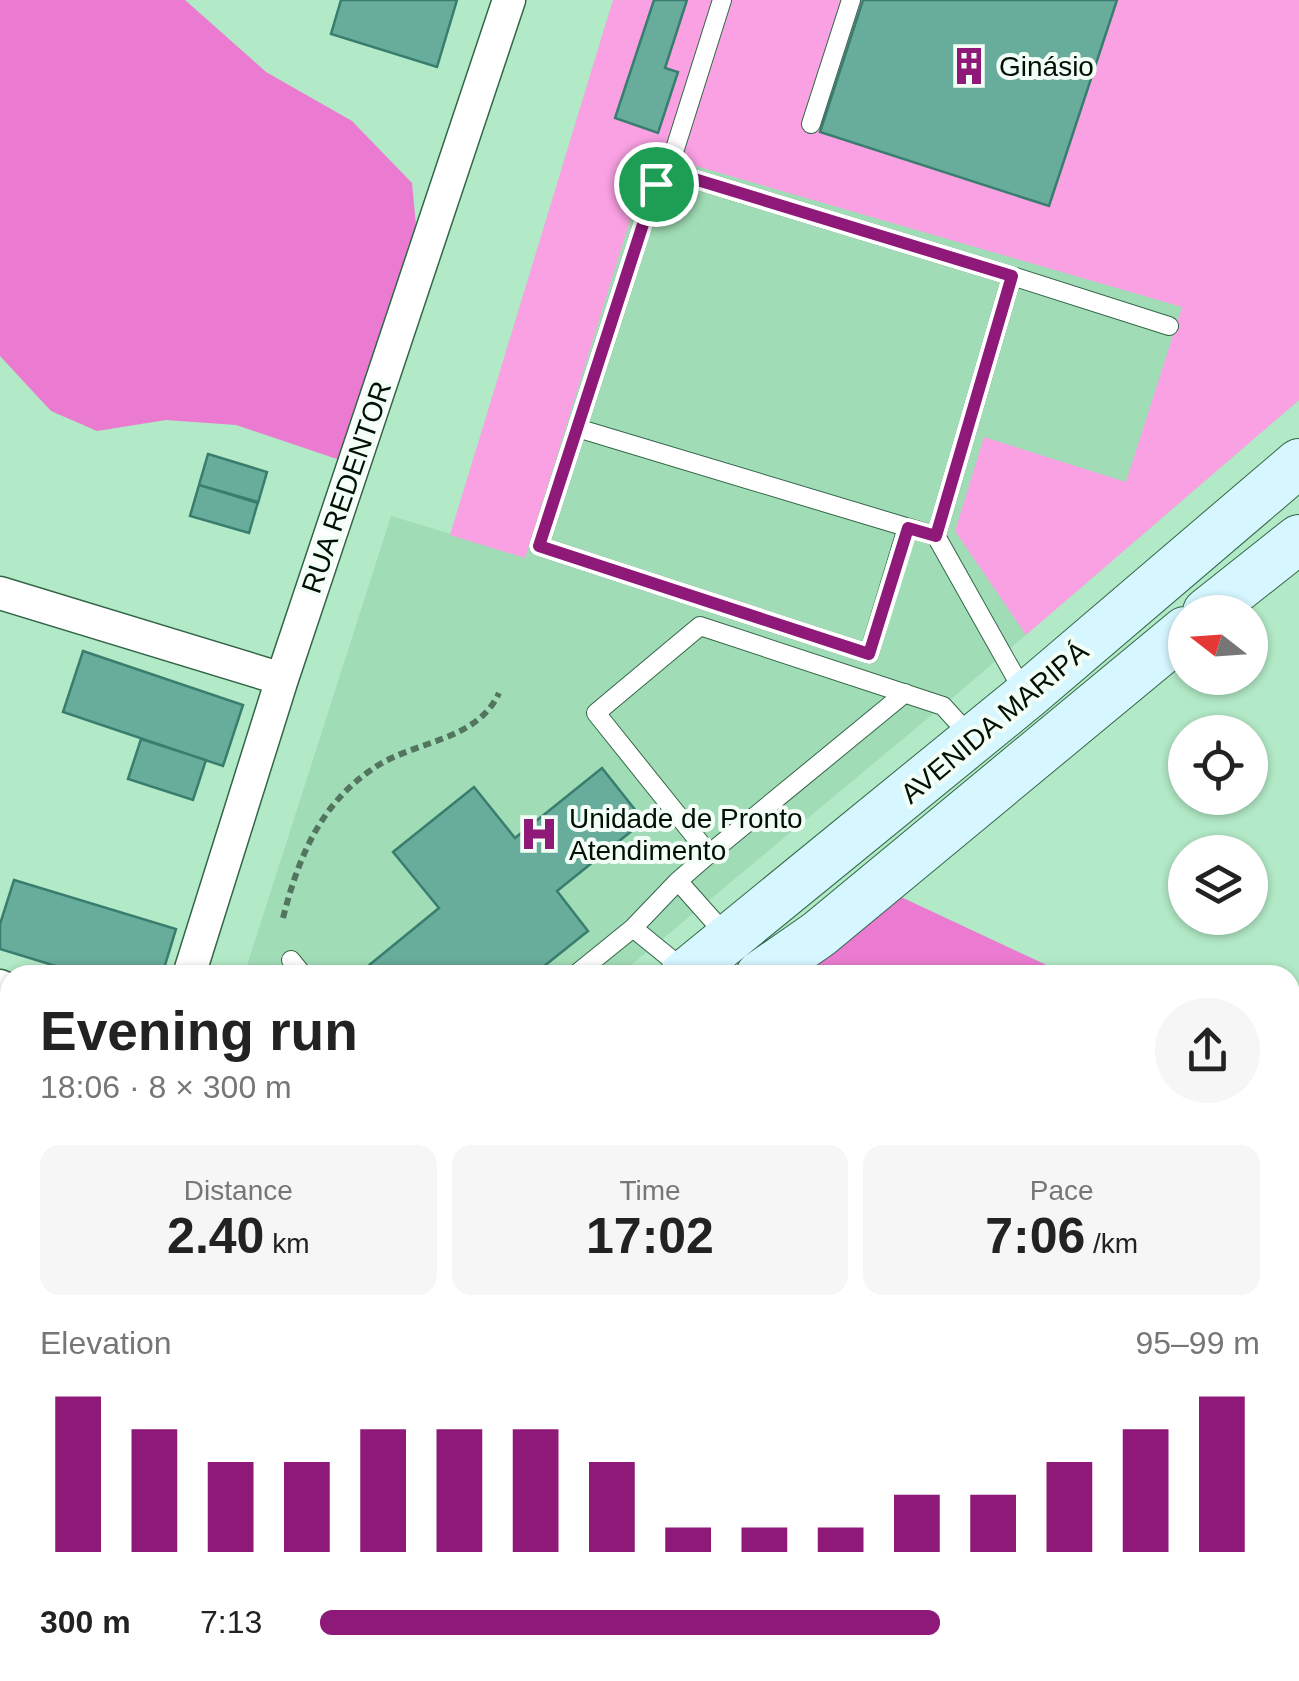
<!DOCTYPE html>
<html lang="en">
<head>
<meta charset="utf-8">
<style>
  body { margin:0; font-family:Helvetica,sans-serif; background:#f6f6f6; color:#222; height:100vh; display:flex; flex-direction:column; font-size:38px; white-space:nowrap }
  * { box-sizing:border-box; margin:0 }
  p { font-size:32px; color:#767676 }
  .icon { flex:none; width:55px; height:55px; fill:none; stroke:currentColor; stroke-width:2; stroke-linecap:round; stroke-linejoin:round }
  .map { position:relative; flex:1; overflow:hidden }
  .drawer { position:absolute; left:0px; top:965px; width:1300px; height:718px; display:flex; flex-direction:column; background:#fff; border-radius:30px 30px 0 0; box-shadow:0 2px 8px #0004 }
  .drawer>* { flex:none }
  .needle { width:65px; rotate:287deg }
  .fabs { position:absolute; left:1168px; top:595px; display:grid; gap:20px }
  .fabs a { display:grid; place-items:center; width:100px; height:100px; border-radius:50%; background:#fff; box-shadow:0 2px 8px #0004; font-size:50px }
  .pin { position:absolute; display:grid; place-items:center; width:85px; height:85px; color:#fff; margin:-42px; border:5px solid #fff; border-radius:50%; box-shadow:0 2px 10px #0007 }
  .round { display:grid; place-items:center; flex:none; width:105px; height:105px; border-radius:52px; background:#f6f6f6 }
  .head { display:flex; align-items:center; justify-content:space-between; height:170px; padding:0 40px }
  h1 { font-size:55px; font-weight:600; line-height:75px }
  .stats { display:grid; grid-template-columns:repeat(3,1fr); gap:15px; height:170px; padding:10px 40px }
  .stats div { display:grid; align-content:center; border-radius:20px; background:#f6f6f6; text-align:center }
  .stats b { font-size:50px; font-weight:600 }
  .stats small { font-size:28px; font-weight:400 }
  .stats p { font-size:28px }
  .chart { height:280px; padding:20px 40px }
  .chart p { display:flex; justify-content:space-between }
  .chart svg { width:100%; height:180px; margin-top:10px; stroke:#8e1979; stroke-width:6 }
  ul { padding:0 40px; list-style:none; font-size:32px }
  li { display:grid; grid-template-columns:160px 120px 1fr; align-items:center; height:75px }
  li i { height:25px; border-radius:12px; background:#8e1979 }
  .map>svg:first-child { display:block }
</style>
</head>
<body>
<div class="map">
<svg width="1299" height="1681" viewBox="0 0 1299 1681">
  <rect width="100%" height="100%" fill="#b2e9c6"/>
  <path fill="#a0ddb6" d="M613,0h686v400l-343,295 -337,280h-375l147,-459 60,18z"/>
  <path fill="#faa1e3" d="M613,0h686v400l-273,235 -71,-104 29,-94 142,45 56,-175 -531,-154 -126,405 -75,-23z"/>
  <path fill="#ea7bd0" d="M0,0h185l81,72 86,49 60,62 7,74 -79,203 -104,-35 -70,-5 -69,11 -46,-20 -51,-55z
    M901,897l167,78h-264z
    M1290,1037l9,1v643h-1299v-66l10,-8v65h1280z"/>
  <path fill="#68ac9b" stroke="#397d6e" stroke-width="2.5" d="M341,0h116l-20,67 -106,-33z
    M654,0h33l-22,68 13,4 -20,61 -43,-15z
    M863,0h254l-68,206 -229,-74z
    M208,454l59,18 -9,31 -59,-18z
    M199,485l59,17 -9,31 -59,-17z
    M83,651l160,54 -20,61 -160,-54z
    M141,739l65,21 -13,40 -65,-21z
    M602,768l42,53 -87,70 31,40 -55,44h-176l82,-67 -46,-56 81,-65 41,51z
    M14,880l162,49 -14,46h-77l-85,-26v-25z
    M0,1076l10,3v58l-10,-3z"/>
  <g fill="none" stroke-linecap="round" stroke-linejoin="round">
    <g stroke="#336648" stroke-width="20">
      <path id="lane" d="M811,124l40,-124
        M668,171l54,-171
        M1012,276l157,50
        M577,428c119,36 239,72 359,108l76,-260 -344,-105 -12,13 -117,362 330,108 38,-126
        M936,536l90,160
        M709,854l196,-161
        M633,928l45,-47
        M726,935l-48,-54 31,-27 -113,-141 104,-87 243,80 30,33
        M291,960l12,15
        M575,975l58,-47 54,44"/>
    </g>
    <g stroke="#336648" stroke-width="35">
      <path id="street" d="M0,593l282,86
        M189,975l93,-296 227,-679
        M0,986l10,4
        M0,1399l10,3"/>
    </g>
    <g stroke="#336648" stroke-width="50">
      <path id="secondary" d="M1207,612l92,-73
        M684,975l342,-279 273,-233
        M760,975l59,-41 366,-303
        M0,1539l10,-9"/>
    </g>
    <path stroke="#53755f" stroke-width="6" stroke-dasharray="8 5" stroke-linecap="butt" d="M283,918c15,-59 36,-112 88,-148 41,-30 105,-27 128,-77"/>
    <use href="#lane" stroke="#fff" stroke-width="18"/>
    <use href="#street" stroke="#fff" stroke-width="32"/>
    <use href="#secondary" stroke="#d6f7ff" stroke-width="48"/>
  </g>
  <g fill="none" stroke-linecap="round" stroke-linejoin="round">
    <g stroke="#fff" stroke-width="20">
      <path id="route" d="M668,171l344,105 -76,260 -28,-8 -39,126 -330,-108 117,-362z"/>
    </g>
    <use href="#route" stroke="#8e1979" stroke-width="12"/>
  </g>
  <defs>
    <g id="building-bare" transform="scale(3)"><path d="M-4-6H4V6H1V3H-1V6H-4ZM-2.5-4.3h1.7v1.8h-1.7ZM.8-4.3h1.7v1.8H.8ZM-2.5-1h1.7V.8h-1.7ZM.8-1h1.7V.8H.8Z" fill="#8e1979" stroke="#f3fef7" stroke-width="2.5" paint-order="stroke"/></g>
    <g id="hospital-bare" transform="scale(3)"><path d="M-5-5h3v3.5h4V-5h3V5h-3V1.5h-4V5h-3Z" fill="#8e1979" stroke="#f3fef7" stroke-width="2.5" paint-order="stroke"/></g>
  </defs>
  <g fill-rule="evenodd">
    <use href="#building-bare" x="969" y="66"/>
    <use href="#hospital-bare" x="539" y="834"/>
  </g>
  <g text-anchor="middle" stroke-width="8" stroke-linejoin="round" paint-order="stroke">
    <g font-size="28" fill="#001005" stroke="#f3fef7" text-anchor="start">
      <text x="999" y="76">Ginásio</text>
      <text x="569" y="828">Unidade de Pronto<tspan x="569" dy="32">Atendimento</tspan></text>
    </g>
    <g font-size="28" fill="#001005" stroke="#f3fef7">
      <text transform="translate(346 487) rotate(-71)" y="10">RUA REDENTOR</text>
      <text transform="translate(994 722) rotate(-40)" y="10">AVENIDA MARIPÁ</text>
    </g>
  </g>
</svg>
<div class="fabs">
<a><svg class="needle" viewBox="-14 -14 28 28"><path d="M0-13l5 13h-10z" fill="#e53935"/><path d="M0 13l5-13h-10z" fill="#767676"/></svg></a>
<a><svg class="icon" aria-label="locate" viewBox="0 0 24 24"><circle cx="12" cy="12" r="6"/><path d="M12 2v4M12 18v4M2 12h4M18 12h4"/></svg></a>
<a><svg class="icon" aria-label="layers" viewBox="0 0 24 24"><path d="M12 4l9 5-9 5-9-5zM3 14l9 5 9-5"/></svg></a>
</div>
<div class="pin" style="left:656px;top:184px;background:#1e9e55"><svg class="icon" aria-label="arrive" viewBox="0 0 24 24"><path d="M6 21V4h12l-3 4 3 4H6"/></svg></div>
<section class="drawer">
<div class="head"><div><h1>Evening run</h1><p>18:06 · 8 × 300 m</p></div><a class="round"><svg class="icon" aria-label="share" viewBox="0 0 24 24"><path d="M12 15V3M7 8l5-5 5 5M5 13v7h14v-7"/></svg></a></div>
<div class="stats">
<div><p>Distance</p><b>2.40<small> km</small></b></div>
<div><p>Time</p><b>17:02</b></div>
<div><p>Pace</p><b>7:06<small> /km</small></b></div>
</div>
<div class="chart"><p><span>Elevation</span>95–99 m</p>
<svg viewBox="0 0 160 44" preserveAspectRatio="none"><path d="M5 44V6M15 44V14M25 44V22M35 44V22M45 44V14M55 44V14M65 44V14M75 44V22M85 44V38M95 44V38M105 44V38M115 44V30M125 44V30M135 44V22M145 44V14M155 44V6"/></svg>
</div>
<ul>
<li><b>300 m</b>7:13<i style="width:66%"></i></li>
</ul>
</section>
</div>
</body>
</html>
